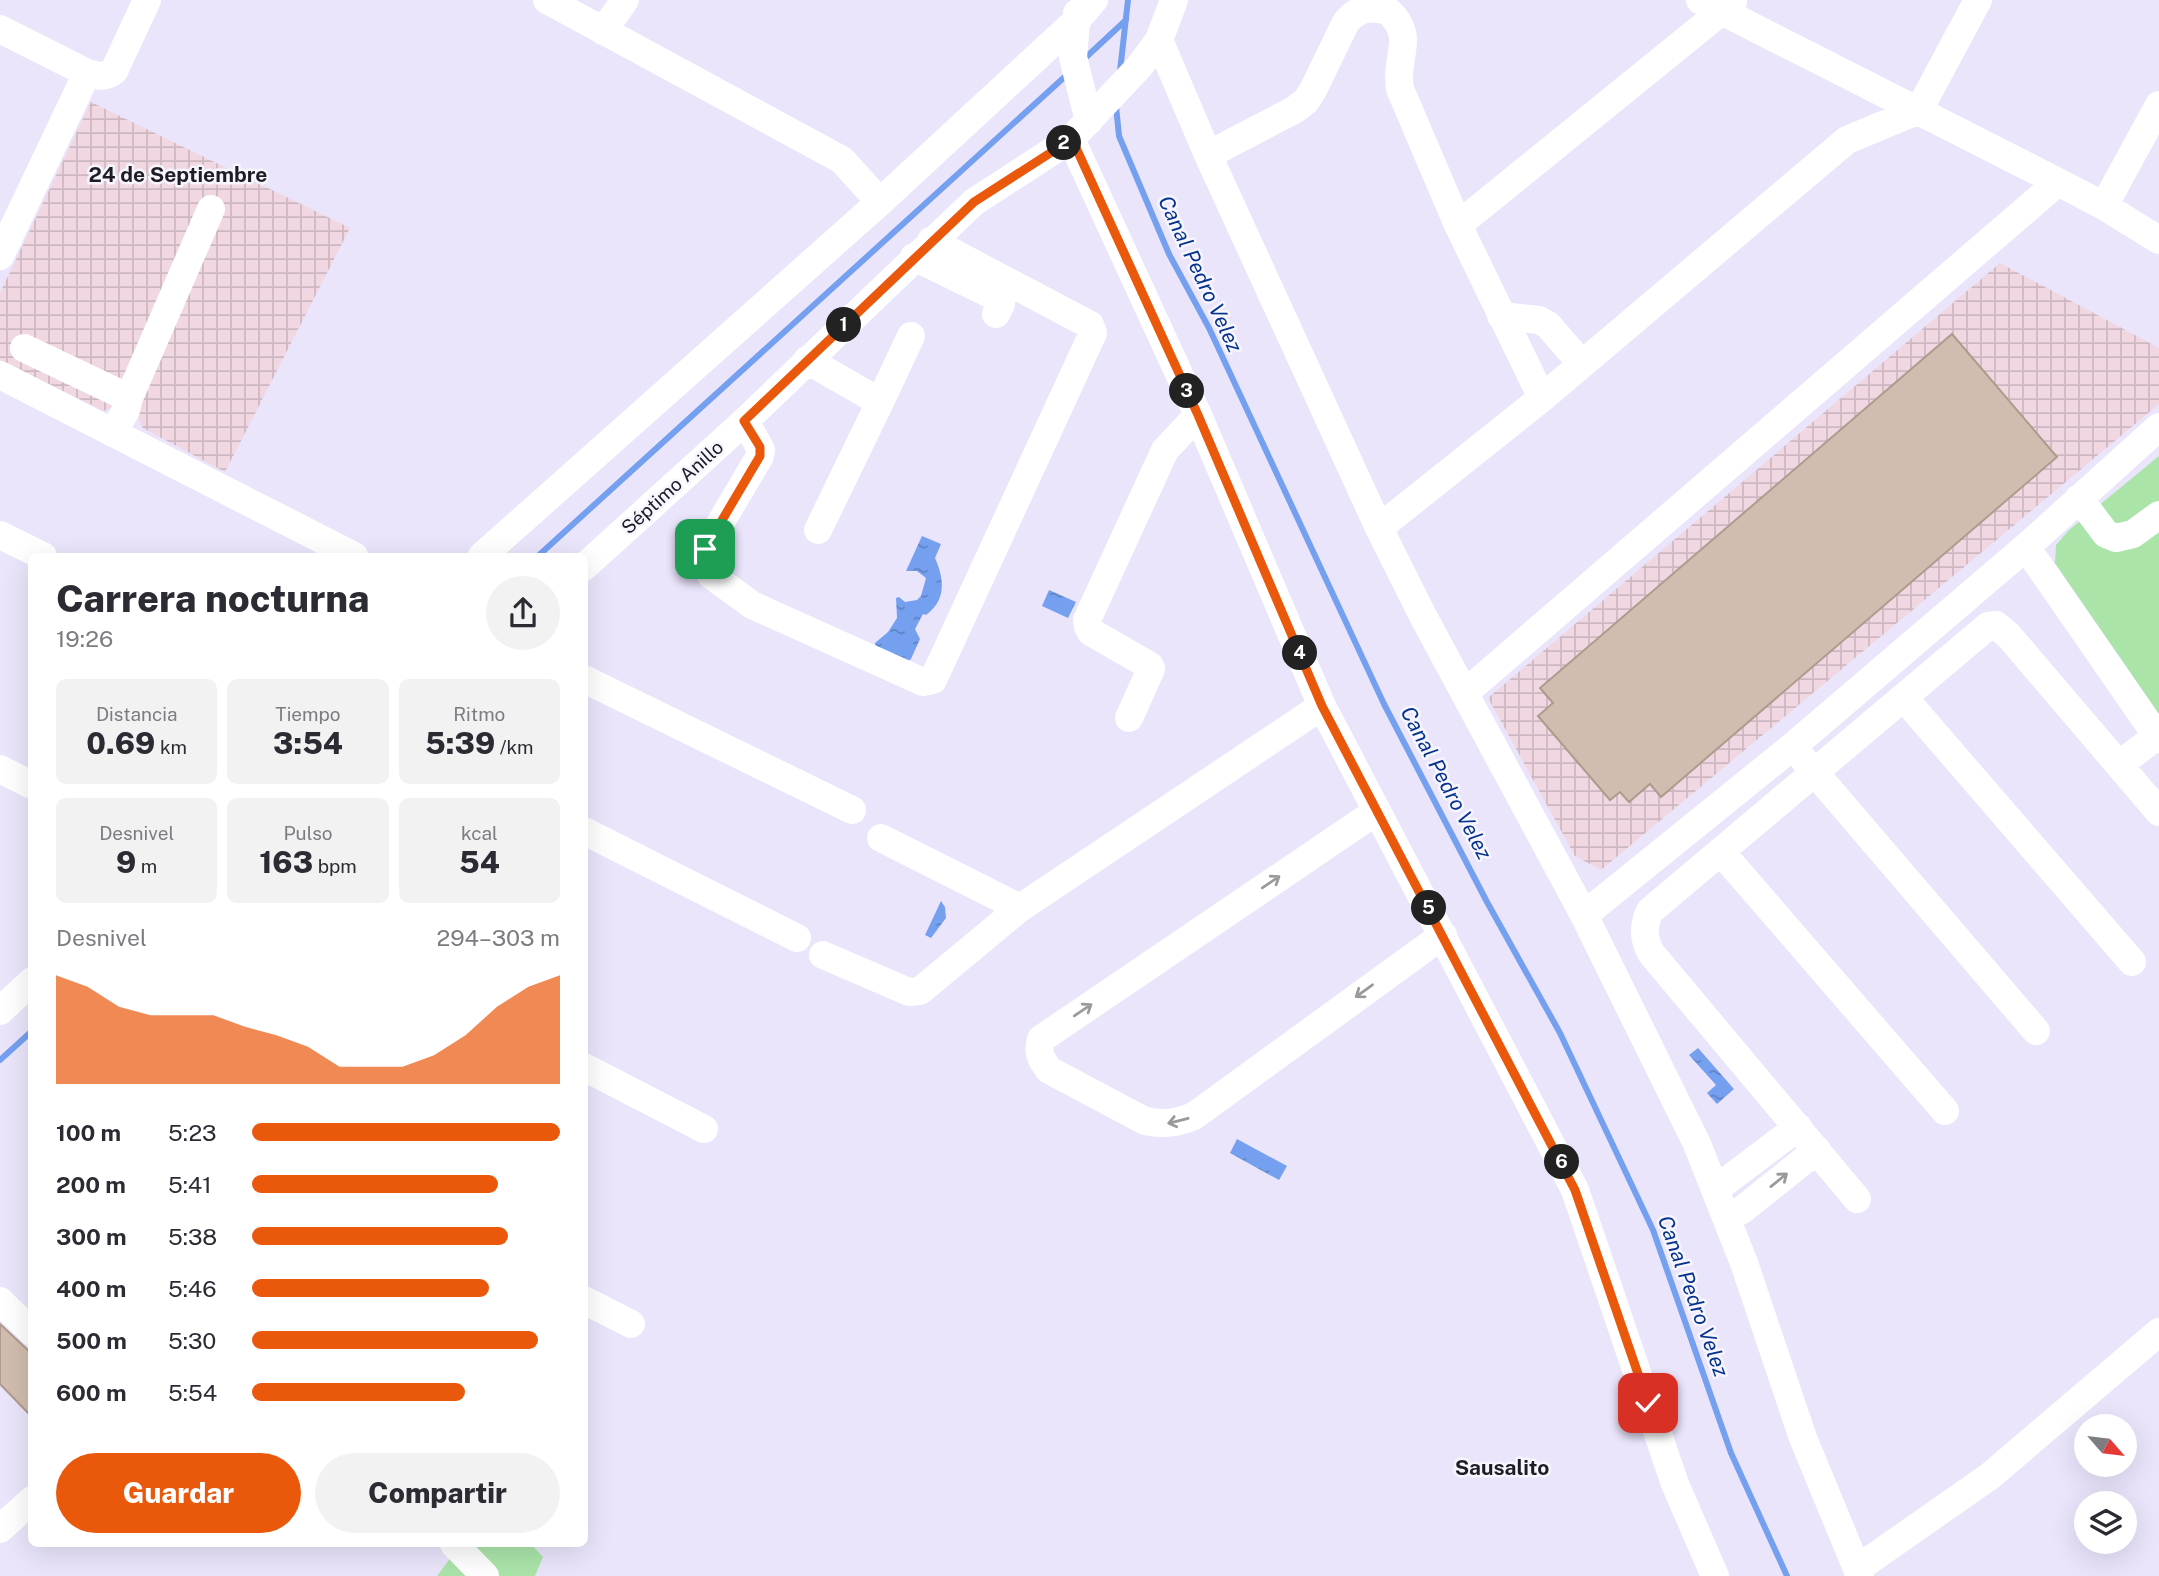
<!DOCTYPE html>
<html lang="es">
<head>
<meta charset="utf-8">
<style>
  body { margin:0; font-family:"Public Sans",sans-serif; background:#f2f2f3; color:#2b2b33; height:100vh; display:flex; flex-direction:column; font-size:26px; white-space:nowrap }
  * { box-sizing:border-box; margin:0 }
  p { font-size:23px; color:#7c7c81 }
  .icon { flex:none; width:38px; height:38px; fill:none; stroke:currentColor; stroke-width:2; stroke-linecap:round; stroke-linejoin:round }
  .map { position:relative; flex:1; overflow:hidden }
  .sheet { position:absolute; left:28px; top:553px; width:560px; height:994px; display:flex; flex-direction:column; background:#fff; border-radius:10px; box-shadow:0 7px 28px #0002 }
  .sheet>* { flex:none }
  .needle { width:46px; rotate:118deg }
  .fabs { position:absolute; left:2074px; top:1414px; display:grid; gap:14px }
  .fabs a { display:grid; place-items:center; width:63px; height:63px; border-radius:50%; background:#fff; box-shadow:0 7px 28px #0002; font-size:35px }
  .pin { position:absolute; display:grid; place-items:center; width:60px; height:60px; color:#fff; margin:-30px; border-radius:14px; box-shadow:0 4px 10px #0006 }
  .km { position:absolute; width:35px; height:35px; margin:-18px; border-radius:50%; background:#222; color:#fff; font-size:19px; line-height:35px; text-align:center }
  .round { display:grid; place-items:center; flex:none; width:74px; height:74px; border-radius:37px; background:#f2f2f3 }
  .head { display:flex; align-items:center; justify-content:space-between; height:119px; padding:0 28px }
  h1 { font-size:38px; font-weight:800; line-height:52px }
  .figures { display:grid; grid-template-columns:repeat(3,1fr); gap:10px; height:119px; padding:7px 28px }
  .figures div { display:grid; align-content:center; border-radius:10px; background:#f2f2f3; text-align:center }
  .figures b { font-size:30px; font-weight:800 }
  .figures small { font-size:19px; font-weight:400 }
  .figures p { font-size:19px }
  .chart { height:196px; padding:14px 28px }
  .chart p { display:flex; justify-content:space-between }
  .chart svg { width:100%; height:126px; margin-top:7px; fill:#ea580c; opacity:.7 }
  .button { display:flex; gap:14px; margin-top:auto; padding:14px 28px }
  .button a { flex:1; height:80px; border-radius:42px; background:#ea580c; color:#fff; font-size:28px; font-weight:800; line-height:80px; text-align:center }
  .button a+a { background:#f2f2f3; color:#2b2b33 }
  ul { padding:0 28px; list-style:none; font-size:23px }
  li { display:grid; grid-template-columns:112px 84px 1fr; align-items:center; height:52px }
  li i { height:18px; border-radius:9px; background:#ea580c }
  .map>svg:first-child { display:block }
</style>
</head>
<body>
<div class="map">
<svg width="2159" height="1576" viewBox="0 0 2159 1576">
  <defs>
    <pattern id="industrial-grid" width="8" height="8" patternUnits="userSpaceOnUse" patternTransform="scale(1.75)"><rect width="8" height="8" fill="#f0d7e2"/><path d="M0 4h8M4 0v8" fill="none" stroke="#cdb8c2"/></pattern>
    <pattern id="water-ripples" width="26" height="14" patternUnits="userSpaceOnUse" patternTransform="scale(1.75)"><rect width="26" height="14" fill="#75a0f0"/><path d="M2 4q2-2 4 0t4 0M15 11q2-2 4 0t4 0" fill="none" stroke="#5f82c2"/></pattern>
  </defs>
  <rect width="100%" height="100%" fill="#eae5fb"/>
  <path fill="url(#industrial-grid)" d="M91,102l259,126 -125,244 -82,-44 -6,-13 -20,-10 -13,6 -104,-51v-67z
    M2000,263l159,85v56l-558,466 -26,-14 -87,-158z"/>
  <path fill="#aae4a9" d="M2159,456v258l-104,-151 1,-18 13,-15z
    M461,1544h70l12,13 -8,19h-98z"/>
  <path fill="url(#water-ripples)" d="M922,536l19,8 -6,14c9,20 12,42 -9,57l-3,-1 -8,15 5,10 -9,20 -3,2 -32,-15 -1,-3 13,-11 9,-14 -1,-20 3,-1 6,5 12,-2 4,-4 5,-18 -9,-7h-11z
    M1049,590l27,12 -8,16 -26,-12z
    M941,901l4,6 1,11 -15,20 -6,-3z
    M1698,1048l36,41 -17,15 -10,-11 9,-8 -27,-30z
    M1237,1139l50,27 -8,14 -49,-27z"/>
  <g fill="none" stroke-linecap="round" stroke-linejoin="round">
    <path stroke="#75a0f0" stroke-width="6" d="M1083,60l43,-40
      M1120,71l8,-71
      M1116,106l3,30 50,118 40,74 175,376 103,198 73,131 93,197 78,223 56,123
      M538,556l532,-484
      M0,1060l32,-29"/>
  </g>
  <path fill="#d1bdaf" stroke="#af9b8e" stroke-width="2" d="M1952,334l105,123 -396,340 -11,-13 -21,18 -9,-10 -10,8 -72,-84 15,-13 -13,-15z
    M0,1324l32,30v63l-32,-33z"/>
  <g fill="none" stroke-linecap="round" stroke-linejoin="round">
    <path stroke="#fff" stroke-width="28" d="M547,0l295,160 38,42
      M1700,0l358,182 46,24 55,34
      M1077,13l-4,44 16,64
      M0,29l87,44c11,3 17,5 27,-2l33,-71
      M603,31l22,-31
      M1159,40l49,115 171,373 44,88 161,299 113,229 47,119 59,175 57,138
      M1071,139l127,276 124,291 253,484 100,294 40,92
      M1208,155l86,-45 12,-9 7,-11 33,-68c12,-14 24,-16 42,-11 29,26 6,45 12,78l58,136 84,173
      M2104,206l55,-101
      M1458,225l275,-223
      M0,256l87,-183
      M914,257l84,41 3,6 -5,10
      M1501,316l38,4 9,5 34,39
      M24,348l105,50
      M807,360l73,42 -62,128
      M0,375l354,181
      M880,402l31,-66
      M745,421l16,29 -1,6 -55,93 -1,10 7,16 41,30 171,77 10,-2 160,-347 -3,-8 -159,-84
      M113,433l13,-23 3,-12 82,-189
      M2079,498l27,36 10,4 17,-4 26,-19
      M1379,528l163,-130 305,-258 72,-30 59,-110
      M0,535l43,21
      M2026,547l133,192
      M482,556l398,-354 196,-181 18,-21
      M584,567l161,-146 229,-219 97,-63 68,-72 20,-27 15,-40
      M584,679l268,131
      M1466,692l592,-510
      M1904,698l228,264
      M1129,718l22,-49 -1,-3 -59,-34 -3,-5 -1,-7 78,-170 33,-35
      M1804,760l232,271
      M2119,765l38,-29
      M0,769l32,16
      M1377,811l-336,228c-4,14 0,20 8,31l96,51c19,4 32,2 49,-5l249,-181
      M584,831l213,107
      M881,838l139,70
      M1721,852l224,259
      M1584,915l209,-169 233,-199 133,-120
      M823,955l86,37 11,-1 100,-83 302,-202
      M0,1011l32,-30
      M584,1067l120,62
      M1716,1189l82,-62
      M1857,1199l-206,-246c-8,-15 -8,-27 -1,-42l338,-285 8,-1 13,11 150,176
      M1727,1218l15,-8 75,-60
      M584,1300l47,24
      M0,1301l32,31
      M0,1529l32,-29
      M454,1544l31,32
      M1857,1569l133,-93 169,-144"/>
  </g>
  <defs><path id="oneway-shaft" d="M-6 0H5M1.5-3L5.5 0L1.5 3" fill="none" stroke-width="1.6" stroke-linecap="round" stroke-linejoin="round" transform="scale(1.75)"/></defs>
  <g stroke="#9a999c">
    <use href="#oneway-shaft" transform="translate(1271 882) rotate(-34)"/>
    <use href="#oneway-shaft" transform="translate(1364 991) rotate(144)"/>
    <use href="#oneway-shaft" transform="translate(1083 1010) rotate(-34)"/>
    <use href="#oneway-shaft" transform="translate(1178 1121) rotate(166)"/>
    <use href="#oneway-shaft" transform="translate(1779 1180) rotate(-39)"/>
  </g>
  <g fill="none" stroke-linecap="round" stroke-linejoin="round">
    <g stroke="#fff" stroke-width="14">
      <path id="route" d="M705,549l55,-93v-9l-16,-26 230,-219 98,-63 126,276 124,291 253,484 73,213"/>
    </g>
    <use href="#route" stroke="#ea580c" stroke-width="9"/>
  </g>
  <g text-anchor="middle" stroke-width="5" stroke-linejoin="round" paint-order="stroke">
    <g font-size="19" fill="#1e1c24" stroke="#f7f5fe">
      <text transform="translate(672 487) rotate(-42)" y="7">Séptimo Anillo</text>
    </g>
    <g font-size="21" font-weight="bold" fill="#1e1c24" stroke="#f7f5fe">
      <text x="178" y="182">24 de Septiembre</text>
      <text x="1502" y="1475">Sausalito</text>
    </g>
    <g font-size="21" font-style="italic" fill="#04328c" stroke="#f7f5fe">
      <text transform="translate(1200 274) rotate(65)" y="7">Canal Pedro Velez</text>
      <text transform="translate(1446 783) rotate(62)" y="7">Canal Pedro Velez</text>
      <text transform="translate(1693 1296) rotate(70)" y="7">Canal Pedro Velez</text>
    </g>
  </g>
</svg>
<div class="fabs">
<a><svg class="needle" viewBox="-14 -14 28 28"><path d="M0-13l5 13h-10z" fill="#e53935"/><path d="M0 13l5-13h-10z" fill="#7c7c81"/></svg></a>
<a><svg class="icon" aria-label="layers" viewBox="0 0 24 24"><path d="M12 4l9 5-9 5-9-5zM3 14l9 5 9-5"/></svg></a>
</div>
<div class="pin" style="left:705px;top:549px;background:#1e9e55"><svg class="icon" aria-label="arrive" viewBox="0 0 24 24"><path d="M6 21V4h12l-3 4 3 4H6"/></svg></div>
<div class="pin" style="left:1648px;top:1403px;background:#d93025"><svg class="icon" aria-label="check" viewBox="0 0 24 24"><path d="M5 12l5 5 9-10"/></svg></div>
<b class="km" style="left:844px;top:325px">1</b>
<b class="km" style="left:1064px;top:143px">2</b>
<b class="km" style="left:1187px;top:391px">3</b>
<b class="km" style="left:1300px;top:653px">4</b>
<b class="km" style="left:1429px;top:908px">5</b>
<b class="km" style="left:1562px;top:1162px">6</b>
<section class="sheet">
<div class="head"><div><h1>Carrera nocturna</h1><p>19:26</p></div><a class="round"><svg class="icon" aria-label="share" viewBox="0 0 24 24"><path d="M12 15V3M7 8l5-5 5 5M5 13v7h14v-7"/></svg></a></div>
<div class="figures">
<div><p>Distancia</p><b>0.69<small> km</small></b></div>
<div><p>Tiempo</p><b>3:54</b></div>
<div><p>Ritmo</p><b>5:39<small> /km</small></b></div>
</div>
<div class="figures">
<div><p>Desnivel</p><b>9<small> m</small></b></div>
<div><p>Pulso</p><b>163<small> bpm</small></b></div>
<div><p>kcal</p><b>54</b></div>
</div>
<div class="chart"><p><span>Desnivel</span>294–303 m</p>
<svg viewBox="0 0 160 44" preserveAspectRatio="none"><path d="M0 44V6L10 10L20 17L30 20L40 20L50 20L60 24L70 27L80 31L90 38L100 38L110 38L120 34L130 27L140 17L150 10L160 6V44z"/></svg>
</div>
<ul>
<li><b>100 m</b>5:23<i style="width:100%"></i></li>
<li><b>200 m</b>5:41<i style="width:80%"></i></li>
<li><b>300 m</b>5:38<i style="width:83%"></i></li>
<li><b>400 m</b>5:46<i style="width:77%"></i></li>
<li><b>500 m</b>5:30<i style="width:93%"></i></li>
<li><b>600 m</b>5:54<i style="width:69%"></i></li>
</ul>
<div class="button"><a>Guardar</a><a>Compartir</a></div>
</section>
</div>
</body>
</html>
